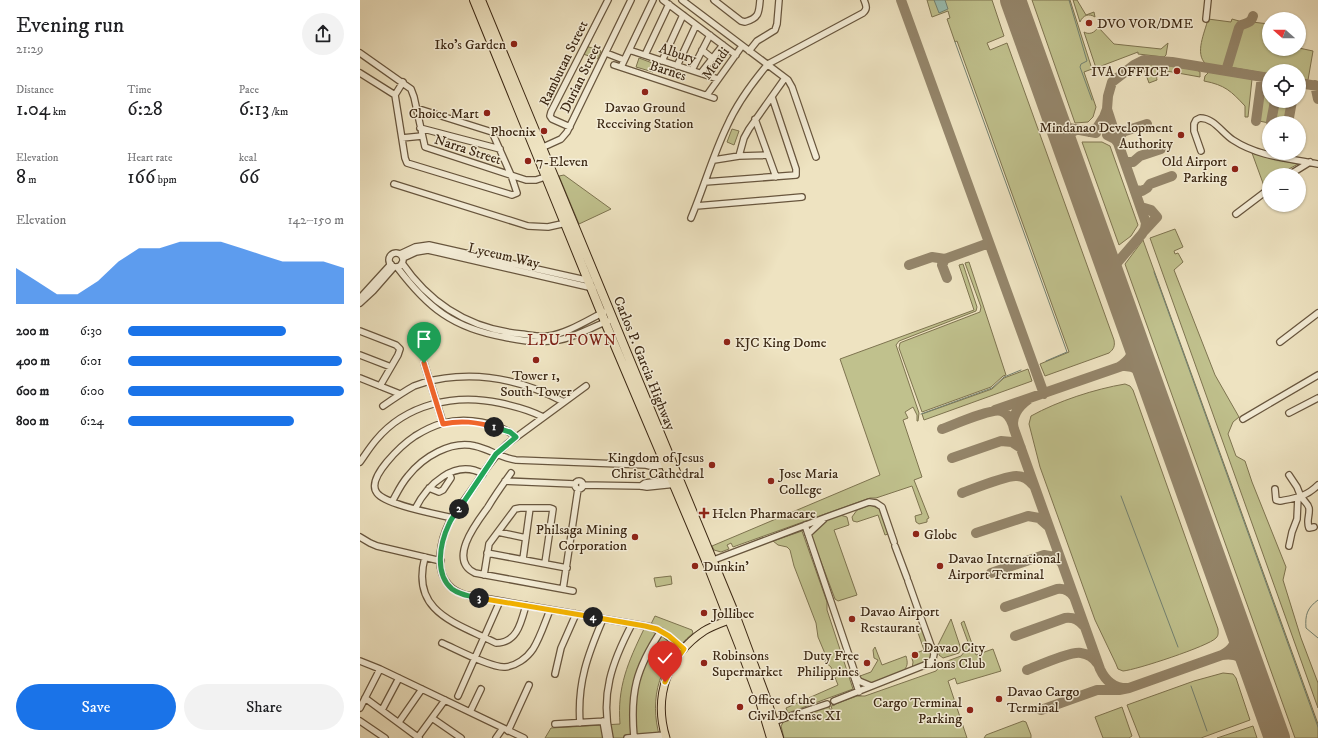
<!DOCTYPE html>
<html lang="en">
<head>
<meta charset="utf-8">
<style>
  body { margin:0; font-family:"IM FELL DW Pica",serif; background:#f2f2f2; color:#202124; height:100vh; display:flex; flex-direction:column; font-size:15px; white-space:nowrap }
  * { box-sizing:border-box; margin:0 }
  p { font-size:13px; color:#757577 }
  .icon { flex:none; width:22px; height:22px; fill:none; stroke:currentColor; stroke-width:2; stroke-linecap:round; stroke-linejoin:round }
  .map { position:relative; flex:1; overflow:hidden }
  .side { display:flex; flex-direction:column; background:#fff; width:360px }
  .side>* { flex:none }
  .needle { width:26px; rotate:291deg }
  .fabs { position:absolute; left:902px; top:12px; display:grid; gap:8px }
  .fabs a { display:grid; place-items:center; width:44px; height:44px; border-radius:50%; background:#fff; box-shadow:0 1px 3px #0004; font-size:20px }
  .pin { position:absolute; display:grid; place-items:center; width:34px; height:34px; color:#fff; margin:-41px -17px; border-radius:50% 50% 50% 0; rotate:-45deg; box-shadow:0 0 4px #0007 }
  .pin .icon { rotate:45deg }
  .km { position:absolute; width:20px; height:20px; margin:-10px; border-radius:50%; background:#222; color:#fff; font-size:11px; line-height:20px; text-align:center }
  .round { display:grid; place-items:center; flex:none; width:42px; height:42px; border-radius:21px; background:#f2f2f2 }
  .headline { display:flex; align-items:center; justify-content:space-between; height:68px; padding:0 16px }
  h1 { font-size:22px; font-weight:600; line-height:30px }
  .figures { display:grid; grid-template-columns:repeat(3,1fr); gap:6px; height:68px; padding:4px 16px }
  .figures div { display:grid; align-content:center }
  .figures b { font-size:20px; font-weight:600 }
  .figures small { font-size:11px; font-weight:400 }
  .figures p { font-size:11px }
  .chart { height:112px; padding:8px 16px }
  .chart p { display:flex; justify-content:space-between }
  .chart svg { width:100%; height:72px; margin-top:4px; fill:#1a73e8; opacity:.7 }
  .primary-button { display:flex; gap:8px; margin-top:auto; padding:8px 16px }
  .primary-button a { flex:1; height:46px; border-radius:24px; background:#1a73e8; color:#fff; font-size:16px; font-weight:600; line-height:46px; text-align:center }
  .primary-button a+a { background:#f2f2f2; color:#202124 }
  ul { padding:0 16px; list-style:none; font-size:13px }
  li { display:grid; grid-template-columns:64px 48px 1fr; align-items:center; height:30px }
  li i { height:10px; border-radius:5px; background:#1a73e8 }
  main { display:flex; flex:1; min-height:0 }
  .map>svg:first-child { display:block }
</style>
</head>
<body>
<main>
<section class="side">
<div class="headline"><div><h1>Evening run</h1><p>21:29</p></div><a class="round"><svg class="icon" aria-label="share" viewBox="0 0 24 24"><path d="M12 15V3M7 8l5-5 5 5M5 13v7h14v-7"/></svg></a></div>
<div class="figures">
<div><p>Distance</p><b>1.04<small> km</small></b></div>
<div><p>Time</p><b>6:28</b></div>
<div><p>Pace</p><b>6:13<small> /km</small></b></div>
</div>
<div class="figures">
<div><p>Elevation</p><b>8<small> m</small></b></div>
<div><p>Heart rate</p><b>166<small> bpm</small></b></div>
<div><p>kcal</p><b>66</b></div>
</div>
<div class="chart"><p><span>Elevation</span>142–150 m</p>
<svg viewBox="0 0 160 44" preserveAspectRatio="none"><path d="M0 44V22L10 30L20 38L30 38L40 30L50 18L60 10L70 10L80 6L90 6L100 6L110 10L120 14L130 18L140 18L150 18L160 22V44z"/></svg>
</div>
<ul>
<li><b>200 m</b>6:30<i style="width:73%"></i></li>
<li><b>400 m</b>6:01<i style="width:99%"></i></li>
<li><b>600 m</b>6:00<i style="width:100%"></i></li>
<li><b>800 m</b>6:24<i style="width:77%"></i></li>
</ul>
<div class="primary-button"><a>Save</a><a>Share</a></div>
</section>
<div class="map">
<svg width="958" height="738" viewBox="0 0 958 738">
  <rect width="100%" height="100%" fill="#eee3c1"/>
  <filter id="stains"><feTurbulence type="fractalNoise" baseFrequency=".005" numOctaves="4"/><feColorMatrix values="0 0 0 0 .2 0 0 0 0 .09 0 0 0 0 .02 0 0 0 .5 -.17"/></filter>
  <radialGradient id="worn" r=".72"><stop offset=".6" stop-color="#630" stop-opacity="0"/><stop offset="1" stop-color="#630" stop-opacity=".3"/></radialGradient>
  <path fill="#c0c18d" stroke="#7e7450" d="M567,0h65l12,36 -17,7 3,7 17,-7 107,297c1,6 0,9 -5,13l-64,23 -5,-12 29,-12 -112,-311 -2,1 -8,-23 3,-1 -2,-7 -16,6z
    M672,0h38l22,69 -8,3 12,35 -3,10 -5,5 -13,1z
    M713,0h4l9,15 8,-3 1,5c-6,-4 -12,-2 -15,5z
    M848,19l23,3 1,-3 7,2 -13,44 -4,2 -16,-3c-12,-10 -1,-32 2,-45z
    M892,22l17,2v25l30,-1 14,3 -5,29 -9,-1v-8h-30v3l-40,-7 11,-38 1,-2z
    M738,27l16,17 47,5 7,-6 -2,12 -2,2 -26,-3v-2l-42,16 -12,-36c5,3 11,1 14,-5z
    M226,46l15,5 -3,8 -15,-5z
    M279,58l16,6 -2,8 -17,-5z
    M793,63l44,7 3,2v5l-39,-7c-4,3 -5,5 -4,10l-8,3 -6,-17 4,-2z
    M849,72l43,7 -4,38h-3v-11c-14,-15 -20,-21 -41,-25l1,-5z
    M906,81h3v20h4l-4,22 -10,-2 5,-37z
    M916,101h15l-4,22h-14z
    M372,129l7,2 -5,14 -7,-3z
    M722,142h20l8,4 28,79 -7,11 -12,9z
    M892,153l13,4 33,7 -20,11h-9v7l-5,4z
    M204,175l47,34 -32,15 -20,-48z
    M815,229l8,18 -9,4 1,3 3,-1 5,9 -9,8 41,105 24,42 -6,5 -5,12 8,22 9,5 7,21 34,85 -3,13 18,58 17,45v25l-168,-470z
    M783,240l175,484v14h-23l-170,-474z
    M609,262l37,113 -3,1 -12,11 -69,25 -23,-64 1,-5 2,-1 78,-30 1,-5 -16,-44z
    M603,264l14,43 -1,4 -77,30 -3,4 23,68 -1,8h-1v-6l-4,-8 -8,5 3,6 -5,2 19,57 -8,3 15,38 -2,1v3l-8,2 -3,-2 -1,-6 7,-2 -10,-28 -36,12h-6l-137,49 -2,-4 -4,2 2,4 -8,3 -7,-2 -2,-4 168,-71 -40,-116 134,-49 -15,-45z
    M668,369l4,12 -108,39 -2,-6 70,-25 12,-11z
    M765,384l5,2 3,4 85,239c0,3 1,6 -2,9 -7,8 -80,32 -93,33l-5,-2 -2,-5 -21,-44 -55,-153 -11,-43 2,-8c27,-15 64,-27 94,-32z
    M510,505l10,4 8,25 -3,1 -7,-20 -21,7 -4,-1 -1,-4 5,-7z
    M480,515l7,2 2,8 -15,5 23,65 -19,6 -3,-2 -24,-64 15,-15z
    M442,531l25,71v8l26,79 -65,24 -2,-5 52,-23 -7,-18 -6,-5 1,-6 -8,-19 -2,-14 -22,-57 -4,-16 -3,-3 -9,-2 -5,-4z
    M311,576l1,8 -16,3 -2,-9z
    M295,616l37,14 1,3c-33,28 -45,64 -33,105h-115l6,-10 69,-4c-3,-37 8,-62 24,-95l2,-6 5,1z
    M591,619l10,30 -2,4 -16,5 -4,-3 -1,-10z
    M604,621l12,34 17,-6 8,22 -44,13 -2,-6 -7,3 19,57h-183l-3,-12 3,-5 44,-15 3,4 1,-1 -1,-3 4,-1v-1l22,-8h8l71,-25 6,-8 19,-7 4,-5 -1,-8 4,-1 -7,-19z
    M562,628c3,8 14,28 6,35 -4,2 -11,4 -16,6l1,-7 -2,-7 13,-5 -7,-20z
    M515,647l7,18 24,-9c2,7 2,11 -4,16l-31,11 -10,-2 -5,-12 2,1 2,6 11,-4 7,-12 -4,-2 -1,-8z
    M863,673l10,1 3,4 14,42 -49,18h-61l-13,-33 67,-24z
    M762,707l10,29 -3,2h-26l-8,-21z
    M663,721l3,1 5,13v3h-47l2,-3z
    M893,726l4,12h-40z"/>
  <path fill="#99beb2" stroke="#738272" d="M574,0h11l3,9 -9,4z"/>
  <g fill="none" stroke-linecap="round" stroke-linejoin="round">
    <path stroke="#738272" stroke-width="1" d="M709,0l18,61 -6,3 -1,3 12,33
      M595,42l112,310 -21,9
      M794,272l164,455
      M561,414l71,-26 12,-11 17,-7
      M761,496l57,151
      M958,600c-11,8 -13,15 -12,28l12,10
      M831,686l16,45"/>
    <path stroke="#94856a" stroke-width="10" d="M541,0l143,394
      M866,71l13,-43 2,-3c6,-2 10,-2 12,-9
      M939,83l19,3
      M955,85l3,14
      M747,109l11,34 1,-6 5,-6
      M896,121l6,-44
      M911,122l4,-21
      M928,123l4,-22
      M698,126l38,7
      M729,132l8,-4 7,-11 3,-8 1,-13 4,-14 22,-17 10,-5 28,2 97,16
      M759,133l28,-9
      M747,135l8,4 3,4 28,80 -1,6 -3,5 -32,37
      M704,142l3,-7 9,-5
      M765,162h8l7,-6 21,-7
      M775,190l7,1 5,-3 3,-4 22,-8
      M781,207l10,3 6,7 -13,14
      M585,259l-3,6 5,13
      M549,265l23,-8 13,2 44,-16
      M759,367c11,-7 15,-14 16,-27
      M669,399c-10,7 -19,18 -15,30l86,240c6,13 15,20 29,19
      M635,410l127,-44c13,-1 20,5 27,15
      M582,429c11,-4 50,-21 59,-18 7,2 10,8 12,14
      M592,458l49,-17 11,1 9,6
      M602,493c11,-4 45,-18 55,-17 7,0 12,4 16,9
      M616,533l52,-17 11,2 9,8
      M631,573l53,-18 11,2 7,6
      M645,607l52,-18c8,-1 13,2 17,8
      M655,636l50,-18c9,-1 14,2 20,9
      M862,655c12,-6 17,-16 15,-29
      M667,670c11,-4 44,-19 54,-17 7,1 12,4 16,10
      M681,710l56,-20h22l10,-2 93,-33c14,-2 22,2 30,13"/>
    <path stroke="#94856a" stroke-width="26" d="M653,0l264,738"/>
    <g stroke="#68563e" stroke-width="8">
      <path id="minor" d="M303,0l73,55
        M322,0l106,80 4,7 24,70
        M354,0l27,21 4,1c14,-4 14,-9 15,-22
        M846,19l2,-19
        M269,50l89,29
        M342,50l10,8
        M389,51l8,-10 18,-11 2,-6 2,-24
        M0,53l51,36 3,8 11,50 101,33h10l12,-4
        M246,53l18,7
        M285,55l24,-51
        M302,61l21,-46
        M254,65l100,33
        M317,66l19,-41
        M261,67l32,-67
        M332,70l18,-35
        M0,73l35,22
        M341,73l22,-28
        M35,95l10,63 2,5 105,32 5,-2 -6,-18 -19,-43 -76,-24
        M35,95l8,-13
        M347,95l35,-49
        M395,119l21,58
        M210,127l-18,-8 -2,-3 1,-4 57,-112
        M60,128l80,21
        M42,138l20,-2
        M179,149l22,-10 6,-7 64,-132
        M841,151l-7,-20v-7l2,-4 4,-2c14,0 22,15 33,22 26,17 55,18 85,24
        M379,156l5,-18 5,-9 36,-51
        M354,160l25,-4 29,-1
        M929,175l21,-13
        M345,182l91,-7v-6l-24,-72
        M34,184l134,42 20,1 18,-4
        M336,206l106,-9
        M876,214l33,-25
        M331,218c13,-31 22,-63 36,-92 10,-23 25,-43 41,-62l95,-51c5,-4 3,-8 1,-13
        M29 260a7 7 0 1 1 14 0a7 7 0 1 1-14 0Z
        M40,254l15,-7 14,-2 161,36
        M43,258l13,-6 12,-2 165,38
        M42,263c29,42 68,66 119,71 9,1 18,3 27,2 18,-2 40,-16 56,-24
        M37,267c31,41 56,61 107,70 18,4 37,6 55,3 17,-3 33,-13 49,-19
        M0,298l31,-34
        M0,303l13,-12 21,-24
        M0,331l36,14 4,4 -2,6 -18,31
        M920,342l38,-29
        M0,355l31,12
        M64,363l19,60
        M0,378l40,16
        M226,386l-79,58c-13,12 -22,26 -32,41 -8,12 -19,25 -26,38 -8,16 -15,46 -1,61 5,6 11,9 18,11l185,32 14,7 19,15
        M23,406c10,-7 20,-14 31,-20 13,-5 27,-8 42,-9 39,-3 74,7 108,25
        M929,413l29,-15
        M883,419l75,-44
        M0,462c5,-7 10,-15 16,-22 30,-36 79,-47 124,-37 14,3 30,7 43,14
        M151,473c-8,11 -16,22 -23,34 -11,15 -41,53 -13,66l98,18
        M929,475l8,12 4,10
        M145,481l70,3
        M215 485a4 4 0 1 1 8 0a4 4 0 1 1-8 0Z
        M222,485l59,1 6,1 29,-3
        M281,486l4,-3 30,-4
        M69,488l10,4 4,-2 8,-12 -2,-5
        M915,489l1,11 4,1c16,-3 26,-4 38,-16
        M942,497c1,4 6,6 7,11 1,8 -3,12 0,20l5,-1
        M32,502c5,-9 9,-18 16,-26 15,-19 43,-36 67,-30 14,3 26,12 41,14l130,5 4,1 16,-1
        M55,509c12,-24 40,-51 68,-35
        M92,518c-15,-4 -66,-13 -75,-25 -12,-15 26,-49 38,-57 8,-5 18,-10 28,-13 23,-6 55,-1 73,14
        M445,525l51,151 3,5 12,5
        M138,532l28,6
        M448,534l16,-15
        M0,537l10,6 7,3 64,15
        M535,546l12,32
        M929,546l3,-14 5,-13 1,-22
        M127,553l80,15
        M65,557c-15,55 31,66 71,86 21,0 25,-20 30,-38
        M163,559l7,-51
        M351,561l116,-44 42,-15 7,1 6,4 12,35
        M124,575l5,-31 26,-35 5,-1h30l3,1 -8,54
        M548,581l12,34
        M203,589l15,-100
        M82,643c14,6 49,25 63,24 11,-1 22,-9 28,-18 7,-11 12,-27 17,-39
        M0,661l20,8 144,69
        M195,674l6,-26 15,-34
        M494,677l5,15
        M98,696l42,-95
        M5,698l54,40
        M474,701l96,-38 3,-4 1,-5 -13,-36
        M0,708l20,-39
        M22,710l17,-32
        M110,712l11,-23
        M72,718l29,20
        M0,721l25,17
        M243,721l3,17
        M39,722l23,-33
        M220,723c-3,-40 8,-69 23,-104
        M410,723l57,-19
        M195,724l52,-3
        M148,731l21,-46
        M58,737l27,-37
        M274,737c-4,-45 2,-68 27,-106
        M136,738l7,-10
        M250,738c-10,-43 2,-76 22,-114
        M267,738l38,-3"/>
    </g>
    <g stroke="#3b2713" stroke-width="9">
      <path id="major" d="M306,738c-13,-42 2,-83 38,-107 8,-5 17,-8 25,-11"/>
    </g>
    <g stroke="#3b2713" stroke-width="10">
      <path id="highway" d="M114,0l131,322 102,241 36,92 17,46 11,37
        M121,0l255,617 30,81 13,40"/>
    </g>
    <use href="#minor" stroke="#f4edd7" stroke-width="5.5"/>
    <use href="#major" stroke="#eee3c1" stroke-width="7"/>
    <use href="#highway" stroke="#eee3c1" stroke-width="8"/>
  </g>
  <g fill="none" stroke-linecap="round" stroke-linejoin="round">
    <g stroke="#fff" stroke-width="8">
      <path id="split-1" d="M64,363l19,61c18,-4 33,-2 51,3"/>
    </g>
    <g stroke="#fff" stroke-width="8">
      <path id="split-2" d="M99,509l37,-55 20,-17 -6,-5 -16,-5"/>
    </g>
    <g stroke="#fff" stroke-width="8">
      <path id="split-3" d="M99,509c-4,5 -8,10 -10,15 -9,19 -15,50 3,65 8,6 17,7 27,9"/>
    </g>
    <g stroke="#fff" stroke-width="8">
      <path id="split-4" d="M119,598l114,19"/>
    </g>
    <g stroke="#fff" stroke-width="8">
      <path id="split-5" d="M233,617l52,9 12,3 12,7 15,13 -10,14 -9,19"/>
    </g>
    <use href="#split-1" stroke="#f0652b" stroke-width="5"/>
    <use href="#split-2" stroke="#22a559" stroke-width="5"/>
    <use href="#split-3" stroke="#22a559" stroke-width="5"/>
    <use href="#split-4" stroke="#f5b400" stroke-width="5"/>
    <use href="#split-5" stroke="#f5b400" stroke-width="5"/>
  </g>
  <g fill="#8f2418" stroke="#f4edd7" stroke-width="1.5">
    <circle cx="729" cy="23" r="4"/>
    <circle cx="154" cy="44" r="4"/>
    <circle cx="817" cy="71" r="4"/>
    <circle cx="285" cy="92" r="4"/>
    <circle cx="127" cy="113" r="4"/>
    <circle cx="184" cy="131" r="4"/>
    <circle cx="821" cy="135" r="4"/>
    <circle cx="168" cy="161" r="4"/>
    <circle cx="875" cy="169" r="4"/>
    <circle cx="367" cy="342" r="4"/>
    <circle cx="176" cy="360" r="4"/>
    <circle cx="352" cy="465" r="4"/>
    <circle cx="411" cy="481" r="4"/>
    <path d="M342 507h4v4h4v4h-4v4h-4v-4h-4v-4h4z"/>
    <circle cx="556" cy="534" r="4"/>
    <circle cx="275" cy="537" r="4"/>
    <circle cx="335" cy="566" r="4"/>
    <circle cx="580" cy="566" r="4"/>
    <circle cx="344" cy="613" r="4"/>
    <circle cx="492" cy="619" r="4"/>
    <circle cx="555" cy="655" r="4"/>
    <circle cx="344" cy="663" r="4"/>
    <circle cx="507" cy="663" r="4"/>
    <circle cx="639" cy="699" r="4"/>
    <circle cx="380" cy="707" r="4"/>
    <circle cx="610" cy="710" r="4"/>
  </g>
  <g text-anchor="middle" stroke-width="3" stroke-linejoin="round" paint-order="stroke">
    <g font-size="14" fill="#3b2713" stroke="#f4edd7" text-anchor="start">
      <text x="737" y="28">DVO VOR/DME</text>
      <text x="146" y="49" text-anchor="end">Iko's Garden</text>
      <text x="809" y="76" text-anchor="end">IVA OFFICE</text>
      <text x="285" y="112" text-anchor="middle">Davao Ground<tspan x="285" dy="16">Receiving Station</tspan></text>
      <text x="119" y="118" text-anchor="end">Choice Mart</text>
      <text x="813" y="132" text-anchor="end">Mindanao Development<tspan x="813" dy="16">Authority</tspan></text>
      <text x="176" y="136" text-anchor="end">Phoenix</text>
      <text x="176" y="166">7-Eleven</text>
      <text x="867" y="166" text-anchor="end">Old Airport<tspan x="867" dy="16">Parking</tspan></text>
      <text x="375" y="347">KJC King Dome</text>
      <text x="176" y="380" text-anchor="middle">Tower 1,<tspan x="176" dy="16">South Tower</tspan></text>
      <text x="344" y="462" text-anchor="end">Kingdom of Jesus<tspan x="344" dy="16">Christ Cathedral</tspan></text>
      <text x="419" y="478">Jose Maria<tspan x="419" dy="16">College</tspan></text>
      <text x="352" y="518">Helen Pharmacare</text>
      <text x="267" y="534" text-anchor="end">Philsaga Mining<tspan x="267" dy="16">Corporation</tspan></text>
      <text x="564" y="539">Globe</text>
      <text x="588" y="563">Davao International<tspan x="588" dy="16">Airport Terminal</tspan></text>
      <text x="343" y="571">Dunkin'</text>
      <text x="500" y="616">Davao Airport<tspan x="500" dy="16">Restaurant</tspan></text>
      <text x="352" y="618">Jollibee</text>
      <text x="563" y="652">Davao City<tspan x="563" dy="16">Lions Club</tspan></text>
      <text x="352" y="660">Robinsons<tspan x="352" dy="16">Supermarket</tspan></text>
      <text x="499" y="660" text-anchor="end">Duty Free<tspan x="499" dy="16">Philippines</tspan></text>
      <text x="647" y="696">Davao Cargo<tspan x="647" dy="16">Terminal</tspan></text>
      <text x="388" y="704">Office of the<tspan x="388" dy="16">Civil Defense XI</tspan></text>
      <text x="602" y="707" text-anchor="end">Cargo Terminal<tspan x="602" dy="16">Parking</tspan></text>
    </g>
    <g font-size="14" fill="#3b2713" stroke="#f4edd7">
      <text transform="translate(318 53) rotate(18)" y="5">Albury</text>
      <text transform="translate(203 63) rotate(-64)" y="5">Rambutan Street</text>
      <text transform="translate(355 63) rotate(-54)" y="5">Mendi</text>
      <text transform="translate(308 70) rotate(18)" y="5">Barnes</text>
      <text transform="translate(220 78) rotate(-64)" y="5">Durian Street</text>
      <text transform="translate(108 149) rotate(18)" y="5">Narra Street</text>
      <text transform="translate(144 255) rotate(13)" y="5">Lyceum Way</text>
      <text transform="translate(285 363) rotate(68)" y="5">Carlos P. Garcia Highway</text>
    </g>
    <g font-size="15" letter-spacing="1" fill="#7a1f14" stroke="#f4edd7">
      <text x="212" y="345">LPU TOWN</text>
    </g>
  </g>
  <rect width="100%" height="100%" filter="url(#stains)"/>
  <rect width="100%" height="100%" fill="url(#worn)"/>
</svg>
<div class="fabs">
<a><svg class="needle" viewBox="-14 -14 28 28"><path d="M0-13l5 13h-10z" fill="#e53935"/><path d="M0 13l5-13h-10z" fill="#757577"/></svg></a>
<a><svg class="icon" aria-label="locate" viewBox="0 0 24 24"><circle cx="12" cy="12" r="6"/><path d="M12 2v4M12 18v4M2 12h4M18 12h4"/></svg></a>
<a>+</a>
<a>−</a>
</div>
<div class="pin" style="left:64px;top:363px;background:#1e9e55"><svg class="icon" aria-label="arrive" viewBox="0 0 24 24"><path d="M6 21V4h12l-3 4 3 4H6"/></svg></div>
<div class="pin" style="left:305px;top:682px;background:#d93025"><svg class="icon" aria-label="check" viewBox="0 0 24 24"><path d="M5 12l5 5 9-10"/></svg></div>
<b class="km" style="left:134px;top:427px">1</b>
<b class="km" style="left:99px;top:509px">2</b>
<b class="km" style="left:119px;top:598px">3</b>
<b class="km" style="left:233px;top:617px">4</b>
</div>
</main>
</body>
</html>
